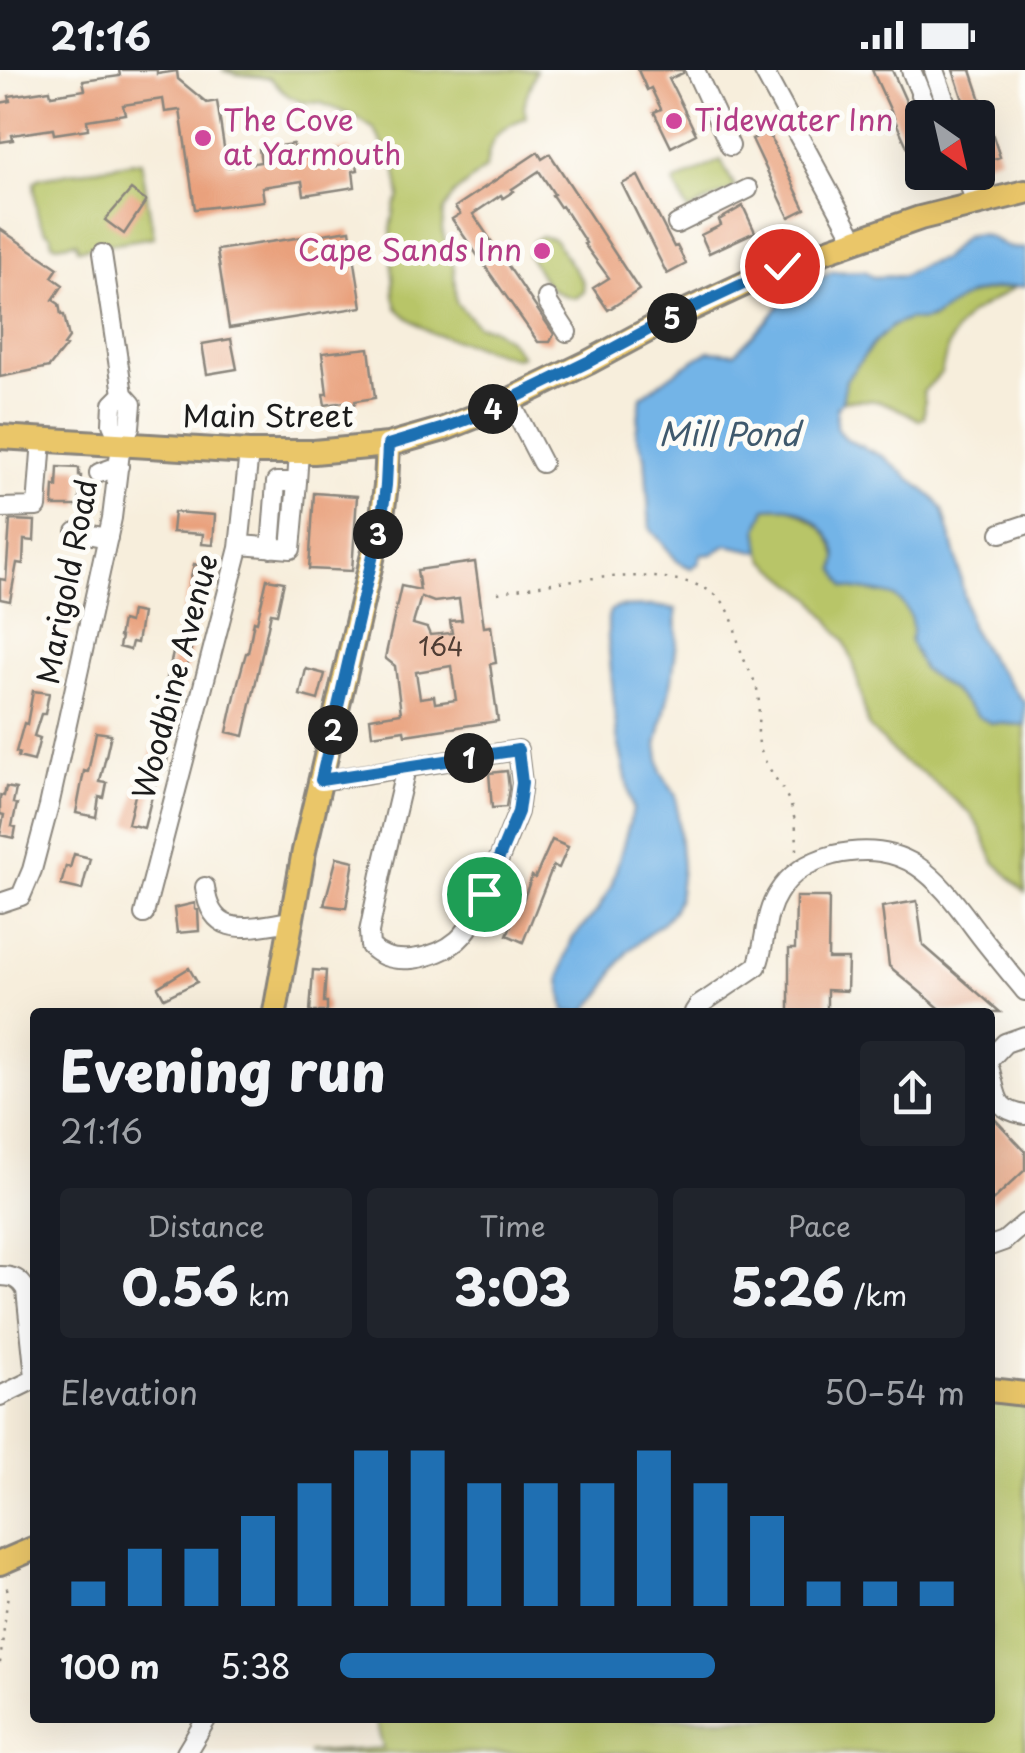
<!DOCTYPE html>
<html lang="en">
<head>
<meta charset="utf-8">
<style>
  body { margin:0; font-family:"Playpen Sans",sans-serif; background:#20242c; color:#f1f3f6; height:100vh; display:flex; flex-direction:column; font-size:38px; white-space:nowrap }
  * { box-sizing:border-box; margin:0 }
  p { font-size:32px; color:#9ea1a6 }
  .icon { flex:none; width:55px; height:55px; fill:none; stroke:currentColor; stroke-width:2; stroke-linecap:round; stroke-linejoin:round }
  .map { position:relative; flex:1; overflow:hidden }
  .side { position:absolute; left:30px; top:938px; width:965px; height:715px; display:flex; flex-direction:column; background:#171b24; border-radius:10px; box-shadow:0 10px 40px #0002 }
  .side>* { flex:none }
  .needle { width:65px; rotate:146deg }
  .tools { position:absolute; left:905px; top:30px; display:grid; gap:20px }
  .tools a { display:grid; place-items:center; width:90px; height:90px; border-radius:10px; background:#171b24; box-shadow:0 10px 40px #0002; font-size:50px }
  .pin { position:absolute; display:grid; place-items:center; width:85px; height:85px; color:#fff; margin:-42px; border:5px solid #fff; border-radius:50%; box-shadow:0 2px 10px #0007 }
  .km { position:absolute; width:50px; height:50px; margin:-25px; border-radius:50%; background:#222; color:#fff; font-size:28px; line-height:50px; text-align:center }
  .round { display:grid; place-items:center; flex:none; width:105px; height:105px; border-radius:10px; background:#20242c }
  .overview { display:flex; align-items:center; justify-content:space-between; height:170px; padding:0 30px }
  h1 { font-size:55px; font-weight:800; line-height:75px }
  .stats { display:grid; grid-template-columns:repeat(3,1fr); gap:15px; height:170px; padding:10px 30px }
  .stats div { display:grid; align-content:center; border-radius:10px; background:#20242c; text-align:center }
  .stats b { font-size:50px; font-weight:800 }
  .stats small { font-size:28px; font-weight:400 }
  .stats p { font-size:28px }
  .chart { height:280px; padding:20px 30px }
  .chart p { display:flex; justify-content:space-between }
  .chart svg { width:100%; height:180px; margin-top:10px; stroke:#1f6fb2; stroke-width:6 }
  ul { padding:0 30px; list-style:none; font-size:32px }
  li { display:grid; grid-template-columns:160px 120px 1fr; align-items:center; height:75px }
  li i { height:25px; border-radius:12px; background:#1f6fb2 }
  .status { display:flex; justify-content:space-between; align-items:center; height:70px; padding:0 50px; background:#171b24; direction:ltr }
  .status svg { height:28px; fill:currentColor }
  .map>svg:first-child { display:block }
</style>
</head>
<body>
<div class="status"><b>21:16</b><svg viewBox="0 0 49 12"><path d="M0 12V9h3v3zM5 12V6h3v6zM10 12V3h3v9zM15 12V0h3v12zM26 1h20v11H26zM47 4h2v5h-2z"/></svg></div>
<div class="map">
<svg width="1025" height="1683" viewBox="0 0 1025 1683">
  <rect width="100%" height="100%" fill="#fdfcf7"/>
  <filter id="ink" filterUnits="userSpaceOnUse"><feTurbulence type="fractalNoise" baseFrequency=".01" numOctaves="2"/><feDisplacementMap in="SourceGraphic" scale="20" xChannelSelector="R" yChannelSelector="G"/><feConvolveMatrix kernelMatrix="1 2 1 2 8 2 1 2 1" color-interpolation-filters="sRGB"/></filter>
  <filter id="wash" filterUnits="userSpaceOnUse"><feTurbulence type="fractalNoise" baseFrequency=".0048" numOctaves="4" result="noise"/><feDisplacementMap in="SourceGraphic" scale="40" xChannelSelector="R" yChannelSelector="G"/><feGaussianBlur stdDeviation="2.25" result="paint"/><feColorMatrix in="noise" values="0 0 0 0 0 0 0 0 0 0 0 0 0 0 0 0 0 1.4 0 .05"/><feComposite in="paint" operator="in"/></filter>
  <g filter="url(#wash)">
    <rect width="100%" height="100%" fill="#f7eedc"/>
    <path fill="#b8c567" stroke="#6a7042" stroke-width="2.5" d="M222,0h314l-13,35 3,12c-30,14 -36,19 -40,51l-32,26 -11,18 -1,19 12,37 2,34 21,23 15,3 18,13 12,15 -6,2 -85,-25 -24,-16 -10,-9 -3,-12 -3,-67 4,-23 5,-9 -5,-32 -21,-36 -18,-12 -35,-14 -20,-1 -14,-7 -17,-17 -35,-4z
      M721,90l14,28 -47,23 -14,-28z
      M141,91l13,76 -76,12 -2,-7 -19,3 -5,-2 -1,-8c-17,-9 -15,-35 -17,-53l6,-4z
      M541,166l13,3 29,43 1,10 -8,6c-31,-5 -32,-19 -48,-43l5,-14z
      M1017,216l-48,29 -14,17 -7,15 -7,26 -18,19 2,9 -1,16 -5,3c-33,-19 -39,-22 -77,-19l4,-21 28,-37 18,-17 17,-7h23c34,-27 43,-27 85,-33z
      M788,437c46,23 45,34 57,80 12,3 41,5 48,9 23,12 24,52 30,74l30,21 26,26 12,6 34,2v167l-31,-30 -14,-34 -10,-15 -47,-40 -20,-11 -35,-36 -14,-61 -10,-25 -32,-42 -46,-37 -5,-9 -3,-24 8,-20z
      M990,1332l35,4v347h-718l76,-5 -8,-30h615z"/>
    <path fill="#73b4e7" stroke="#486882" stroke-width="2.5" d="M979,164c18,2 24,18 46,14v38c-16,1 -34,2 -50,7 -23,6 -41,35 -66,26l-17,7 -18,17 -28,37 -4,21 -5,7 -1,18 3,6 10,9 35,16 51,42 8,11 14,50 13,66 19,32 36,45v22l-34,-2 -12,-6 -26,-26 -30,-21 -13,-29c6,-15 -1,-35 -15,-44 -8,-5 -39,-7 -50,-10l-10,-18c10,-25 -21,-54 -44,-61 -7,-2 -17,0 -25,0l-8,20 3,24 -34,-7 -15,9 -11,1 -2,8 -8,5 -13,-6 -28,-34 -5,-72 -9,-22 5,-37 34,-25 34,-21 26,2 32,-32 22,-28 43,-21 33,-1 8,6 30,-1 20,-11 19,-6 23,-23z
      M653,536l23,3 1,32 -5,38 -15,66 4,27 15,24 6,72 -4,32 -5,11 -9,10 -36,30 -14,20 -10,20 -19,21h-20l-5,-33 5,-20 7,-20 25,-28 14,-24 22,-77 -16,-74 -9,-98v-20l2,-7 8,-4z"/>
    <g id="blocks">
      <path fill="#e9a17d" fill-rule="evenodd" d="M119,0h38v4l20,-3 1,8 29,24 10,-2 10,66 34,-5 -2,-13 34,-5 2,12 55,-8 1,12 5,-1 2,11 -5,1 2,16 -51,8 -2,-14 -40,6 2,14 -69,8 -15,-99 -15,2 -2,-13 -40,6 2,9 -38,6 1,9 -34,5 -1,-5 -41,6 1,5 -13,2v-39l10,-2 -1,-5 41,-6 1,5 34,-5 -2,-9 37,-5z
        M638,0h45v3l-14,6 27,55 -25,13 -17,-35 7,-3 -10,-21 -4,2z
        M872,0h20l30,67v42z
        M953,0h18l29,87 -16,5 -6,-18v-26h-9z
        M768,62l37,77 -16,8 -37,-78z
        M538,82l4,7 8,-5 89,136 -31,20 -15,-22 16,-10 -25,-34 2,-1 -24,-37 -2,1 -8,-12 2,-1 -15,-23 -27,18 2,2 -11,7 -2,-3 -28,19 81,120 -4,8h-12l-86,-123 8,-5 -5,-7z
        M638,106l36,71 3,-1 9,18 -19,10 -45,-90z
        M131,120l15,11 -22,33 -19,-14z
        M743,136l12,26 -46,21 -8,-18 20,-10 -2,-5z
        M0,159l58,39 -6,9 11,8 -10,15 6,4 2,11h3l5,23 -5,7 2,1 -17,21 -49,10z
        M350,160l12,77 -133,21 -12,-78z
        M231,269l6,30 -30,5 -5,-30z
        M369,278l6,50 -20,3v3l-10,1v-3l-20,3 -2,-11h4l-5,-41z
        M58,397l21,1v8h2l-2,30h-26l1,-20 3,1z
        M314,423l43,3 -5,75 -43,-2z
        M174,442l41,3 -2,30 -11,-1 1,-10 -31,-2z
        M10,450l25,1 -1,20 -10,-1 -1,24 -6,-1 -7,38 -10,-2v-20l6,1z
        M475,492l9,65 7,-1 5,37 -6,1 8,57 -93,14 -1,-5 -32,5 -2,-17 31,-5 -6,-47 -10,-8 16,-72 19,4 -3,-20zM421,527l13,5 25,-3 3,21 -12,1 2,12 -22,2 -3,-7 -14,-4zM451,596l5,34 -21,3 -1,-7 -14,2 -4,-26z
        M194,494l16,4 -33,141 -16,-5z
        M267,509l17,3 -7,32 -6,-1 -27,123 -17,-4 11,-50 8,-29h2l6,-32 3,1z
        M131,541l11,2 -5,30 -5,-1 -2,8 -11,-3 2,-10h-2l3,-16 7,2z
        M306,599l19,5 -7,26 -18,-5z
        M33,621l16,2 -4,21h-4l-7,22 6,2 -6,23 -16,-4 1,-4 -3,-1 8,-29 3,1z
        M96,662l15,2 -11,48 7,1 -3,15 -5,-1 -3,20 -20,-4 8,-42 4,1z
        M153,674l17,4 -5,22 -6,-2 -15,60 -16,-4 12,-49 6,1z
        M507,701l2,17 -3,19 -14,1 -3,-35z
        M6,717l10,2 -3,14 4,1 -5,22 4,1 -2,11 -14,-3 4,-20 -4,-1v-19l4,1z
        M552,770l16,7 -9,21 -6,-2 -30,76 -16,-7 9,-22 2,1 14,-38 3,2z
        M74,784l16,4 -8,32 -21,-5 5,-19 4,2z
        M337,787l17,4 -8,47 -22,-3z
        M796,827h33l-1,62h20l-1,32 -20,-1v22h-38v-63h6z
        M917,831l6,44 77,67h-56l-55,-46 -7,-59z
        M195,833v6l3,1 1,21 -22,2 -3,-25z
        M189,898l8,14 -33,16 -6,-11z
        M313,900l13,1 -2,31h3v10h-17z
        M990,1044l35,37v19l-35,33z"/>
    </g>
  </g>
  <g filter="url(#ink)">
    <use href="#blocks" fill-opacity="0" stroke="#8a857c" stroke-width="2.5"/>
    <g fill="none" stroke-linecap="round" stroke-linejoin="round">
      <g stroke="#8a857c" stroke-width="22">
        <path id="minor" d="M695,0l35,76
          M763,0l92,170
          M911,0l20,48
          M934,0l17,48
          M964,102l13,32
          M677,154l71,-35
          M547,228l1,5 19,29
          M510,331l32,62
          M121,374l-9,-20 1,-20 10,-10
          M99,403l20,-7
          M0,438l37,-1 5,-68
          M76,462l32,6
          M1001,463l24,-8
          M240,475l51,4 6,-67
          M271,478l5,-66h21l2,-30
          M321,711l197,-31 4,33 -4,29 -41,101c-5,10 -10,19 -19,27 -22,19 -67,29 -88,6l-1,-14 12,-58 25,-106
          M205,817c6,55 47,39 87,34
          M0,833l21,-7 11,-26 17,-64 63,-288 9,-74 9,-17 2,-23 -9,-10 -21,-140
          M144,844l95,-366 10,-96
          M694,942l4,-6 59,-40c10,-24 6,-50 21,-73 12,-20 33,-32 55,-38 80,-18 107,28 149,83 14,18 29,36 43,53
          M990,989l15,-16 20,-7
          M990,1000c8,28 4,39 35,45
          M990,1176l14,-5 21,-18
          M0,1206c13,0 20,3 26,14l9,87
          M0,1326l35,-17
          M186,1683l21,-35"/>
      </g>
      <g stroke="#8a857c" stroke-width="28">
        <path id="major" d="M0,367l249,15h65l74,-7 56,-16 35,-14 110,-53 80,-43 114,-53 137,-48 105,-26
          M275,942l29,-161 78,-335 4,-31 2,-40
          M990,1320l35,4
          M0,1493l35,-15"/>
      </g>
      <path stroke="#8a857c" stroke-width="2.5" stroke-dasharray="2.5 8" stroke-linecap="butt" d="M498,523c50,-11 187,-35 224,8 12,14 13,33 19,50 4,14 15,28 17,43 3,18 -3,35 2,54 5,17 17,31 26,47 10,18 11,39 11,60
        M0,1593l8,-70 -2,-10"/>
      <use href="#minor" stroke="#fff" stroke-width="18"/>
      <use href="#major" stroke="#eac669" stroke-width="22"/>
    </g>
  </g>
  <g fill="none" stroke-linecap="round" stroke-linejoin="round" filter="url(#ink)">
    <g stroke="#fff" stroke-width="20">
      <path id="route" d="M484,824l34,-82 4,-29 -4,-33 -197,30 61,-264 4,-31 2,-40 56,-17 35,-13 109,-53 80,-43 114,-53"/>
    </g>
    <use href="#route" stroke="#1f6fb2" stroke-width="12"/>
  </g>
  <g fill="#d1479c" stroke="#fdfcf7" stroke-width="4">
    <circle cx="674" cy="51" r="10"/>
    <circle cx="203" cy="68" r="10"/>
    <circle cx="542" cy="181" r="10"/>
  </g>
  <g text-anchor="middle" stroke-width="10" stroke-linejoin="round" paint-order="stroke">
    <g font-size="25" fill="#4f3d34">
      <text x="441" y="586">164</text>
    </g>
    <g font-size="30" fill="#b23c85" stroke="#fdfcf7" text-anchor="start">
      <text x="223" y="61">The Cove<tspan x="223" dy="34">at Yarmouth</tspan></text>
      <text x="694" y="61">Tidewater Inn</text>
      <text x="522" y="191" text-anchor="end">Cape Sands Inn</text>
    </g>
    <g font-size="30" fill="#1c1c1c" stroke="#fdfcf7">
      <text x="268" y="357">Main Street</text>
      <text transform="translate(68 512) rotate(-79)" y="10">Marigold Road</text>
      <text transform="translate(176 607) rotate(-75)" y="10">Woodbine Avenue</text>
    </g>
    <g font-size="32" font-style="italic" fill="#3f596d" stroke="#fdfcf7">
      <text x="729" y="376">Mill Pond</text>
    </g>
  </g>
</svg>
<div class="tools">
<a><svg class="needle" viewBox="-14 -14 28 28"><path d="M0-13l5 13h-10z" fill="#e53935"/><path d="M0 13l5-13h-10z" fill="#9ea1a6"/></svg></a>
</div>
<div class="pin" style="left:484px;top:824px;background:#1e9e55"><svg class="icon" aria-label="arrive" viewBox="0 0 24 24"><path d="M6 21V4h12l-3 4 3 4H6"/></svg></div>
<div class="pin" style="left:782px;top:196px;background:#d93025"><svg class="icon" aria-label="check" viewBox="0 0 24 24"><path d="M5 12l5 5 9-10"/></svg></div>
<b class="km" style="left:469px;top:688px">1</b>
<b class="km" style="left:333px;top:660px">2</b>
<b class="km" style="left:378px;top:464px">3</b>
<b class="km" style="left:493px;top:339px">4</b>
<b class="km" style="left:672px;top:248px">5</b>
<section class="side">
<div class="overview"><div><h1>Evening run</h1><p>21:16</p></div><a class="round"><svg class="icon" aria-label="share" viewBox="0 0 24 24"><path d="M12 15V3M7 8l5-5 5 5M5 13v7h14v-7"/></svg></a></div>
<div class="stats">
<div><p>Distance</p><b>0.56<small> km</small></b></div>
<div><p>Time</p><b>3:03</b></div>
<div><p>Pace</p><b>5:26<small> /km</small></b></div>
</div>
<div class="chart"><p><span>Elevation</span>50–54 m</p>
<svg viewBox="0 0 160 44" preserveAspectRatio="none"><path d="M5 44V38M15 44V30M25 44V30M35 44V22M45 44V14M55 44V6M65 44V6M75 44V14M85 44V14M95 44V14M105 44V6M115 44V14M125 44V22M135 44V38M145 44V38M155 44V38"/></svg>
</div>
<ul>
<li><b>100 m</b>5:38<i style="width:60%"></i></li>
</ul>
</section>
</div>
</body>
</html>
